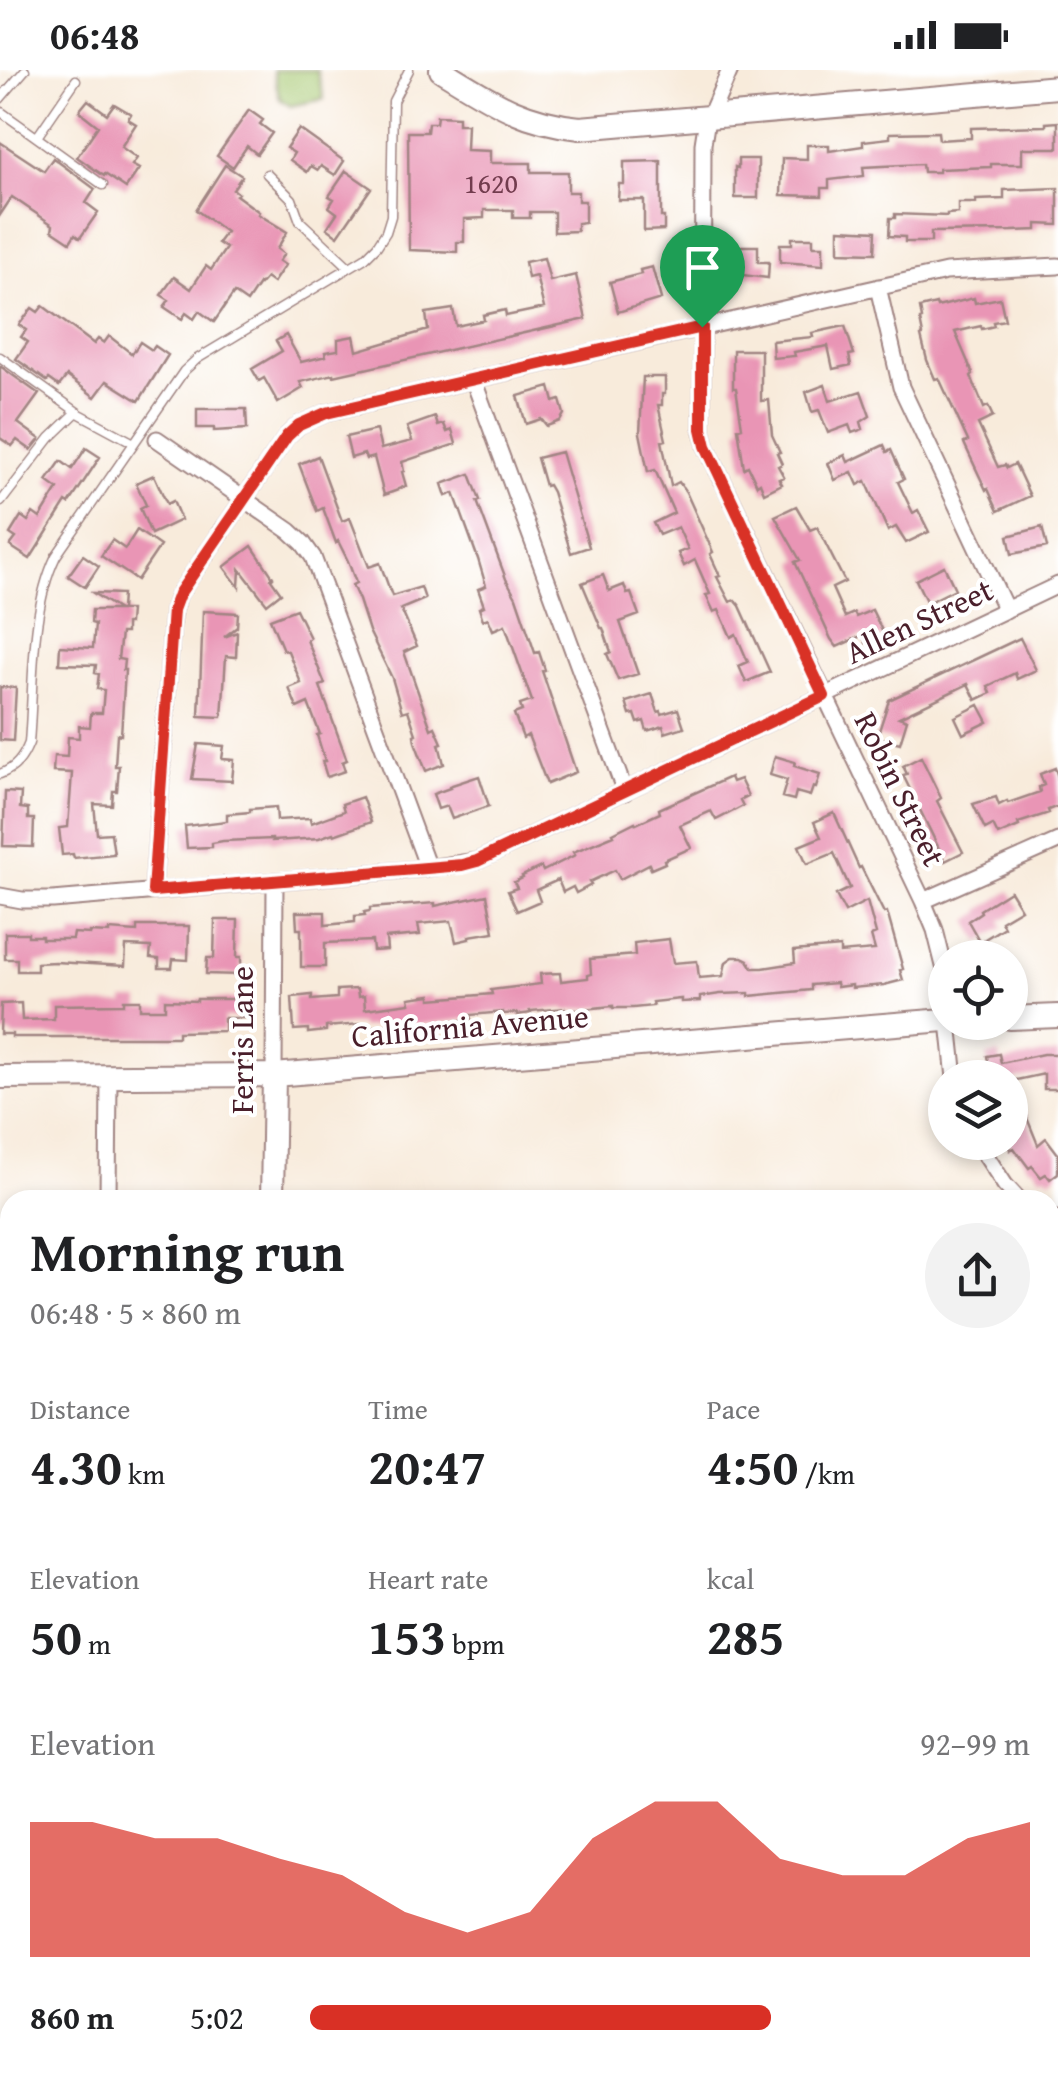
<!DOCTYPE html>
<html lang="en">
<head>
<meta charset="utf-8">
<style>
  body { margin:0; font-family:"Gentium Book Plus",serif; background:#f2f2f2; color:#202124; height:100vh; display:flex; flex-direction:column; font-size:38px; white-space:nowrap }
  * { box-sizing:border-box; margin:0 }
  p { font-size:32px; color:#757577 }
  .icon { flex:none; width:55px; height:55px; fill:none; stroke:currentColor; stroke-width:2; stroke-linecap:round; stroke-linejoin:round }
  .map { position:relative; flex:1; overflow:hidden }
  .drawer { position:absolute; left:0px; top:1120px; width:1060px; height:888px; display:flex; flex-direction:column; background:#fff; border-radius:30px 30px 0 0; box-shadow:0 5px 15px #0003 }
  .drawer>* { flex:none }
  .fabs { position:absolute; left:928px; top:870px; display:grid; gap:20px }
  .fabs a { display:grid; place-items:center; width:100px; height:100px; border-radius:50%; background:#fff; box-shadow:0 5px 15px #0003; font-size:50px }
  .pin { position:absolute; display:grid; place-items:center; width:85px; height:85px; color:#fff; margin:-102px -42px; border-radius:50% 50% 50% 0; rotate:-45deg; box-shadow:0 0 10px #0007 }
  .pin .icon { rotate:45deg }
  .round { display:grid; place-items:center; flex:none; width:105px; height:105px; border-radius:52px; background:#f2f2f2 }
  .summary { display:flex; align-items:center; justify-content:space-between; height:170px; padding:0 30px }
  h1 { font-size:55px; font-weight:700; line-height:75px }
  .figures { display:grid; grid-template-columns:repeat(3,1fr); gap:15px; height:170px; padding:10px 30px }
  .figures div { display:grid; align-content:center }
  .figures b { font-size:50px; font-weight:700 }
  .figures small { font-size:28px; font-weight:400 }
  .figures p { font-size:28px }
  .chart { height:280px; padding:20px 30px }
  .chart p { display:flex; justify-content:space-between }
  .chart svg { width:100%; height:180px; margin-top:10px; fill:#d93025; opacity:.7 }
  ul { padding:0 30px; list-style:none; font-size:32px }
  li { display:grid; grid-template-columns:160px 120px 1fr; align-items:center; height:75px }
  li i { height:25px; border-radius:12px; background:#d93025 }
  .status { display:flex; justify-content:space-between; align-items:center; height:70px; padding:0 50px; background:#fff; direction:ltr }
  .status svg { height:28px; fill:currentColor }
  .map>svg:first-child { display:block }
</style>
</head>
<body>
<div class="status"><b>06:48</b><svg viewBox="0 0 49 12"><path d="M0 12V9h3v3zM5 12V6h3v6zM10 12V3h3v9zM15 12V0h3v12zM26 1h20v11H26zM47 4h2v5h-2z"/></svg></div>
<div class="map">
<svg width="1058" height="2006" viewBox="0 0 1058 2006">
  <rect width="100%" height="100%" fill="#fff"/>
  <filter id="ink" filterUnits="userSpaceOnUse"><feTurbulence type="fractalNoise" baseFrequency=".01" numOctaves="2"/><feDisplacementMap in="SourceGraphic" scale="20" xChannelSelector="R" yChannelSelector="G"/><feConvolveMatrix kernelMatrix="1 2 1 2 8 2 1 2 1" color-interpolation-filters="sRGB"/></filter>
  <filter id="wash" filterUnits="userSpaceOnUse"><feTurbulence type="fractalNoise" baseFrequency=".0048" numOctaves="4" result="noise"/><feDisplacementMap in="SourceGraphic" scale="40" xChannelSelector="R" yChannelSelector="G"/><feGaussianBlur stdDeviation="2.25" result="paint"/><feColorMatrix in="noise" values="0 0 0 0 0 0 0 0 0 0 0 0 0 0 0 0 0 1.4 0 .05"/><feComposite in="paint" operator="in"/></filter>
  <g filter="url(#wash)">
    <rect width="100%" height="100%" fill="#f8ebdb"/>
    <path fill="#a7c972" stroke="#78744e" stroke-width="2.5" d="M273,0h44l7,29 -34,7 -10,-7z"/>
    <g id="blocks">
      <path fill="#e995b5" d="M88,30l19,14 7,-10 17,10 -3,5 8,5 -15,23 16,11 -5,7 7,4 -13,19 -21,-14 -1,2 -27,-19 21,-31 -19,-15z
        M249,40l14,10 -3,4 12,9 -15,21 -10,-8 -14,21 -16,-11z
        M437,46l21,1v7h9l-1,26 24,1v12h41v9h37v20h10v9h7v21l-8,1v8l-23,1v-20h-24v6h-17v-8h-29v8l-20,1v23h-7v10l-48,-2 -1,-118h19l1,-9h8z
        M1058,52v26h-36v16h-31v3l-52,2v3h-16l-1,-8 -59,3 1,9 -35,4v8h-7v8l-41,-1 1,-37 25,1v-14h22v6l34,-5v-5l27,-3v-5l48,-1 1,8 32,-2v-10l75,-2v-3z
        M299,59l45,32 -9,14 -14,-9 -3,4 -7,-4 -4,6 -17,-12 4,-7 -8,-5z
        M0,72l44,29 9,-13 42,31 -9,14 12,9 -18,26 -5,-4 -5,8 -18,-12 1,-5 -41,-28 -12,18z
        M738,89h20v39h-23v-31l3,1z
        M661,91v56h3v13l-20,1v-31h-26l1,-16h5v-22z
        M225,95l17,11 -9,13 5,4 -2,2 23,17 -1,2 29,18 -10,17 7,5 -5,7 6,4 -12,18 -7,-5 -6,7 -1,-1 -12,18 -13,-9 -20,29 -15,-11 -5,8 -8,-6 -4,6 -18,-12 5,-7 -8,-5 13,-18 17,12 15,-23 5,4 15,-22 -8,-5 8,-11 -30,-22z
        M346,101l25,17 -33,48 -11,-8 10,-15 -8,-6 5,-8 -5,-3z
        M1058,118v37l-21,-1v6l-25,1 -81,1v10h-26v-5l-16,-1 1,-18h5v-4l52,2v-2l11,-1v-10h18v-3l28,-1v-9z
        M839,159l37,2 -1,22 -36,-1z
        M792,168h21v8h10v19l-43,-3v-18h12z
        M742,176h16v16h11l-1,16 -26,-3 1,-6h-12v-21z
        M544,188l6,23 26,-6 10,44 -252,57v-2l-34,8 3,6 -25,15 -14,-25 -5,3 -7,-12 30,-18 -6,-10 10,-6 15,27 25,-6 -1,-4 13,-2v-11l16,-3 3,15 71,-21 -2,-17 27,-4 3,17 28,-6 -1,-5 22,-5 1,6 38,-8 -8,-32 -8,2 -3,-16z
        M652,197l9,32 -43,13 -8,-30 31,-8 -1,-4z
        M974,228l1,5 25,-5 5,22 -12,2 1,4 -12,3 -1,-3 -26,6 18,42 -2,2 13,32 4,-2 5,11 -15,7 20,43 7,-2 2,3 8,-4 15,32 -32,15 -10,-22 -2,1 -22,-47 4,-2 -29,-63 -4,1 -8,-19 -6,-24 2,-1 -3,-15 2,-1 -2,-11 16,-4 1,3z
        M43,236l51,38 4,-5 6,4 5,-7 23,18 8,-12 12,8 3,-4 13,9 -29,46 -32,-20 -12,16 -28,-21 -8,10 -10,-7 -2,2 -31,-22 12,-17 -7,-5 5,-7 -7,-5 13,-17 6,4z
        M845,256l9,28 -5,1 2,10 -18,4 -5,-23 -34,6 1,4 -22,2 -1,-17 41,-4 -1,-4z
        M733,280h28v51l8,-1 3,35 8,17 -3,1 5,11 -4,2 6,11 -5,2 3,5 -18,9 -4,-10 -3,2 -9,-19 -4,2 -6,-40 4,-1 -6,-39h-3z
        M0,296l39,28 -21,29 22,16 -9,11 -14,-10 -5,6 -12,-8z
        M643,307h22v17h-3v11h-4l8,35 -4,1 9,45 8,-4 7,10 27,60 -3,2 10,22 -3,1 13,25 5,-2 5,6 30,66 -24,10 -7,-16 9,-4 -12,-28 -5,3 -12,-27 -5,2 -8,-17 4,-1 -15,-34 -11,6 -6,-13 10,-4 -10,-22 -19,8 -6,-12 21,-10 -19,-43 -7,2 -8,-39z
        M825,315l5,16 31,-10 9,25 -9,6 2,7 -11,4 -3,-8 -21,8 -9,-23 -7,2 -6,-20z
        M550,317l4,15 6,-2 4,14 -4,7 -13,5 -6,-7 -15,5 -8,-28z
        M197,339h49l1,20 -33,2v-3h-17z
        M435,347l3,9 6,-2 3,8 5,-2 4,14 -54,18 2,9 -2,1 4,14 -8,3v1l-14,5 -10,-38 -8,2 -2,-5 -13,4 -5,-21 30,-7 5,19 31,-8 -5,-14z
        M884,375l3,7 4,-2 13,29 -6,3 15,31 5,-3 11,22 -23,11 -10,-16 -8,4 -22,-50 -8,4 -6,-13 -17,8 -7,-17 17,-8 3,7z
        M86,378l14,9 -31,47 -3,-2 -36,57 -20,-13 6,-8 -6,-4 11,-18 7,5 5,-8 7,5 18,-29 -11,-8 14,-20 11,8z
        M561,382l28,95 -18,6 -19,-61 -4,-7 -3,1 -8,-28z
        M318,386l24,65 8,-3 19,49 11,-4 12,33 29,-9 4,12 -24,10 16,37 -13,6 27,77 4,-2 7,16 -3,1 5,20 -18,7 -11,-29 -1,-7 2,-1 -8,-24 -6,2 -10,-34 -23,-47 -10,-31 -7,-15 4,-2 -8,-22 -10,-20 -2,2 -13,-35 -6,3 -18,-47z
        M470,404l10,26 -3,1 29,78 10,18 19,56 4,-1 6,18 -3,1 34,101 -29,12 -19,-49 -5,3 -9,-24 8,-3 -2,-6 12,-4 -27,-76 -12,5 -5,-12 -5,2 -4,-12 5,-2 -6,-17 8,-3 -8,-27 -24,-66 -8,3 -4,-12z
        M154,405l13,29 6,-3 8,19 -30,14 -11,-26 6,-3 -10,-22z
        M796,436l14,24 7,-3 28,55 -13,6 13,29 9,-4 2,4 16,-7 12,25 -18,8 -3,-8 -26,12 -6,-8 -36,-77 5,-2 -25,-44z
        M1042,457l5,20 -35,7 -4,-18z
        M137,460l23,16 -23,34 -36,-24 11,-16 13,9z
        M252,476l21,31 -2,2 10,14 -14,11 -27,-35 -1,18 -15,-20z
        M83,485l16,11 -14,21 -17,-11z
        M944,496l11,23 -28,14 -11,-23z
        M603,505l6,16 15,-6 3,9 4,-1 8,22 -19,7 18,52 -20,6 -11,-26 4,-2 -8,-24h-2l-19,-45z
        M93,523l29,1 -1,16h9l-1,14h-3v9h-5l-3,26 6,1 -1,10h2l-4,65 -4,-1 -2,32h4l-2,25h-4l-1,14 -18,-1 3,30 14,-1 3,21 -40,4 -1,-4 -11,1 -3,-27 9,-1 4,-54 -19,-1 1,-16 13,1 1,-20 11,1v-12l11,1 1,-14h11l2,-23 -7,-1 2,-15 -4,-1 1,-8 -37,-1 1,-18 33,2 2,-24 -4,-1 1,-13h27z
        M296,539l14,29 -3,2 18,44 -5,2 27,74 -5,2 3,9 -18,6 -5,-16h3l-8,-26 3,-1 -12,-31 -11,5 -8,-20 12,-5 -13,-32 -5,-1 -13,-31z
        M203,541l35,2 -1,14 -13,10 13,-5 -1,25 -10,-1 -4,61 -23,-1z
        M1020,568l16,32 -19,9 -2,-6 -27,13 3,7 -15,7 -8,-16 -69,33 8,3 -7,23 -23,-6 12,-37z
        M0,617l16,1 -3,53 -13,-1z
        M652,624l6,18 3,-1 1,3 16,-5 6,18 -19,6 -2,-7 -16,5 -3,-10 -6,2 -3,-9 -5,1 -4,-13z
        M979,635l9,17 -25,12 -8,-17z
        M198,674l26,2 -2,13 12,1 -2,21 -40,-2z
        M775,686l20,6 -1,4 26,8 -4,14 -3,-1 -3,9 -14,-4 -2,8 -12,-3 5,-17 -17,-5z
        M921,687l20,41 -4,3 26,51 -18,9 -42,-86 4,-1 -4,-8z
        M1055,698l3,9v29l-10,4 1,3 -31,10 1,3 -21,9 -5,-10 -8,4 -12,-25 23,-7 3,8 8,-4 1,2 32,-11 -1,-5 5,-2 -4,-11z
        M479,706l10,30 -37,13 -5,-13 -9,3 -5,-15 17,-6 -1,-2z
        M730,707l2,5 8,-3 8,17 -8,4 3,6 -27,14 -5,-9 -31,14 11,23 -27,12 1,3 -14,6 -2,-5 -29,15 -5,-9 -26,12 2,3 -15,8 -3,-6 -10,5 -5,-12 -22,10 4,11 -23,10 -9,-20 9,-3 -3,-6 9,-4 -1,-2 19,-9 2,4 32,-16 -2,-3 41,-17 -1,-2 22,-11 1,2 24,-11 -1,-4z
        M5,722l16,1 -1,15 8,1v10h6l-1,28 -30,-1z
        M362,727l9,25 -37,13 -1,-2 -14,5 -30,2 -17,1v-2l-49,2 -11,2v4l-25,1 -2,-22 42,-5v-7l23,-2v-3l26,-2 1,13 33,-2 1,5 33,-12 -2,-7z
        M834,743l25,55 2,-1 23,46 3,-1 16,57 -3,1 3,10 -19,5 -32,3v-3l-15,2 -1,-4 -25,2v5l-62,6v-3l-29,1 -20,3v4l-19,1v-3l-29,3 1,4 -20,2h-20v-2l-48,5v-3l-35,3 1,2 -14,2v-2l-13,1 -1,-2 -33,3 1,4 -57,6v-3l-54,6v-4l-34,3v4l-18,2v-4l-14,1 -2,-33 20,-2v5l25,-2v-8l20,-1 1,8 6,-1 1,13 45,-6 -1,-5 22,-3v4l61,-5 -1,-4 8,-1 42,-5 -1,-10 20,-1 1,8 27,-3v-3l3,-1 -1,-15 45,-4 -1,-12 35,-4 4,24 24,-2 2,17 24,-2 3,-14 7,-5h9l6,3 5,8h10l32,-5 -1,-12 46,-4v6l35,-3 -4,-14 5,-2 -9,-33 -22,11 -9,-17 14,-7 -16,-35 -27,11 -8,-18 22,-9 -7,-15z
        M1010,821l11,18 -20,12 3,6 -24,15 -12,-21 13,-9 -1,-2z
        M487,825l7,37 -25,4v3l-13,3 -5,-21 -33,3 2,11 -34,3 1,12 -14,1 -1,-10 -47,2v24h-24v-38h-4l-1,-17h29v13l30,-3v-6l10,-1 -1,-3 6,-1v-3l65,-5v3z
        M215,850h23l-1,37h4v18l-35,-1 1,-16h7z
        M137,856h52l-1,34 -15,-1 -1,9h-13v-9l-9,-1 1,-11 -25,-1 -1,20 -70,-4 -18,1v8h-20v-12h-12v-26h23v3h14v3h30l1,-6 17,1v-2l19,1v-3l28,2z
        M197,929h46v19h-19v13l-46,1v5h-166v-3h-12l1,-30 20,-1 1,17 32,-1v-14l70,-1v-4h16v9h25v-9l32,1z
        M999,984l2,9 42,-9h15v35h-14v-15l-32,7 26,64 8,-7 12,16v19l-8,6 -4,-5 -5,3 -9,-11 -3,2 -15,-20 -4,2v-72h-19l-4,-22z"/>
    </g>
  </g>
  <g filter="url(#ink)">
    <use href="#blocks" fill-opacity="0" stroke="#a18583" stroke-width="2.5"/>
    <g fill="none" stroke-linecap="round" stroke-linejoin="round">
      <g stroke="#a18583" stroke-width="11">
        <path id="lane" d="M0,29l25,-29
          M0,41l103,74
          M37,67l39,-57
          M267,104l25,25 8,22 49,46
          M0,287l80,57 54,29
          M1,432l49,-64 27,-26
          M0,704c16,-6 23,-16 29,-31 5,-60 1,-133 27,-187l128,-185 13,-12 168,-101 12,-12 9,-14 5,-16 2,-115 16,-31
          M640,2006l1,-8"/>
      </g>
      <g stroke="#a18583" stroke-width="19">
        <path id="street" d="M730,0l-24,55 -3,19 -1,285 4,17 217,455 12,29 10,40
          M878,217l23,100 105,223
          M473,309l152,413
          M157,369l133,92 13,12 10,14 115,311
          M153,821l20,-281 6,-16 108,-158 12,-11 27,-12 620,-141 112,-6
          M0,826l22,4h31l375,-32 49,-7 581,-276
          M923,831l135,-60
          M949,952l6,56
          M274,1005l1,-194
          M977,1072l28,43 14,15
          M108,1130l1,-124
          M1050,1155l8,-6
          M1050,1163l8,9
          M1050,1579l8,-3
          M0,1927l10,-1
          M988,2006l1,-8"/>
      </g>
      <g stroke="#a18583" stroke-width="26">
        <path id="secondary" d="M441,0c49,30 80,52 139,58l478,-41
          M1010,948l48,-2
          M0,1007l274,-2 671,-55
          M272,1130l2,-125
          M1050,1701l8,-3
          M396,1998l6,8
          M344,2006l16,-8"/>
      </g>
      <use href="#lane" stroke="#fff" stroke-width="8"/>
      <use href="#street" stroke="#fff" stroke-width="15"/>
      <use href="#secondary" stroke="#fff" stroke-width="22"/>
    </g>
  </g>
  <g fill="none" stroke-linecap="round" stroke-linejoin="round" filter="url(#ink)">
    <g stroke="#fff" stroke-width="20">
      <path id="route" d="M702,257v102l4,17 118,250 -347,165 -15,4 -309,26 20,-281 6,-16 108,-158 12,-11 27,-12z"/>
    </g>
    <use href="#route" stroke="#d93025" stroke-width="12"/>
  </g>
  <g text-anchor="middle" stroke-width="8" stroke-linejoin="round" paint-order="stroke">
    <g font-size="28" fill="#723c4e">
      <text x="491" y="123">1620</text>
    </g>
    <g font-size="32" fill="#4a1f2b" stroke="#fff">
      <text transform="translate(919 551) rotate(-25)" y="11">Allen Street</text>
      <text transform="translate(900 719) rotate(64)" y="11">Robin Street</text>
      <text transform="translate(470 956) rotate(-5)" y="11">California Avenue</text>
      <text transform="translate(242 970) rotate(-90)" y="11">Ferris Lane</text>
    </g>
  </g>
</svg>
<div class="fabs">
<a><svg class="icon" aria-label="locate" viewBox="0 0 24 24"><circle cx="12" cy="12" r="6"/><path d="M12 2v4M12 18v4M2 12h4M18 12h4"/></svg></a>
<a><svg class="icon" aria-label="layers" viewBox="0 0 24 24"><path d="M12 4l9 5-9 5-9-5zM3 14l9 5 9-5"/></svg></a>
</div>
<div class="pin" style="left:702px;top:257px;background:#1e9e55"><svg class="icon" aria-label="arrive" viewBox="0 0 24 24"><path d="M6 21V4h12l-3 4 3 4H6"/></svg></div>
<section class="drawer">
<div class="summary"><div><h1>Morning run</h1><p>06:48 · 5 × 860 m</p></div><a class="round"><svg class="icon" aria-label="share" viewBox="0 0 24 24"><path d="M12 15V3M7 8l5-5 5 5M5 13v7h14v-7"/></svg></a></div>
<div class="figures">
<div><p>Distance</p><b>4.30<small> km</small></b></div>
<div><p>Time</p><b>20:47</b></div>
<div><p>Pace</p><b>4:50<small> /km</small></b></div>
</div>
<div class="figures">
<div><p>Elevation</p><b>50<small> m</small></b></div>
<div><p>Heart rate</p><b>153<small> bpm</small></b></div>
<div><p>kcal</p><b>285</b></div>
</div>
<div class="chart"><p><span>Elevation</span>92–99 m</p>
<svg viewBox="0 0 160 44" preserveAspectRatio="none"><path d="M0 44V11L10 11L20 15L30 15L40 20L50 24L60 33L70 38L80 33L90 15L100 6L110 6L120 20L130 24L140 24L150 15L160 11V44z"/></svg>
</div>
<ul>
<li><b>860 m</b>5:02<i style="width:64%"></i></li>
</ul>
</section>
</div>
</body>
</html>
